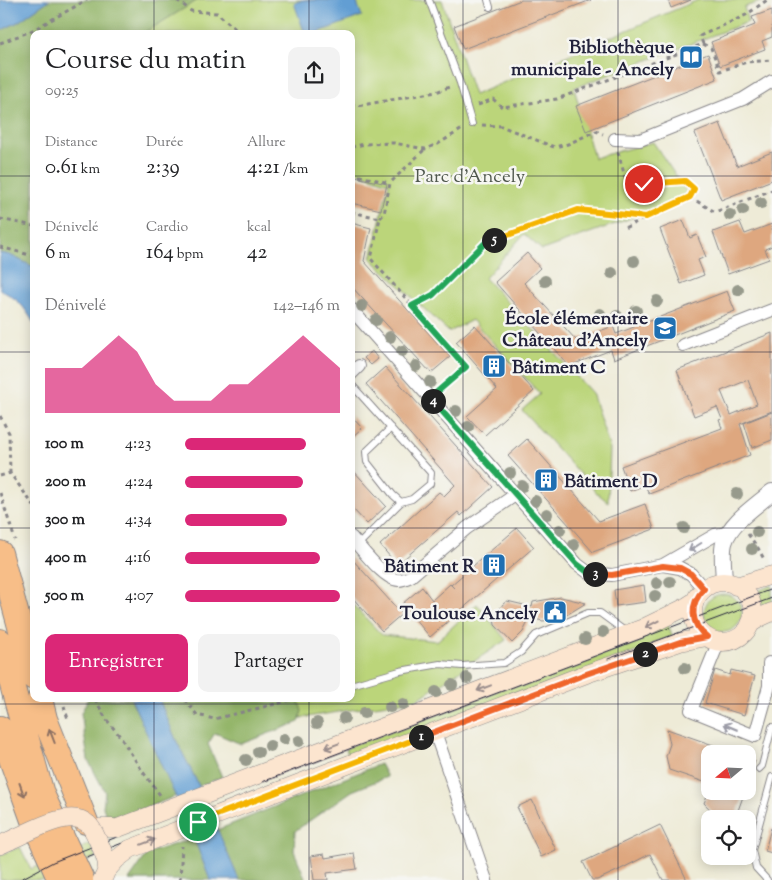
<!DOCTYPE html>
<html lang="fr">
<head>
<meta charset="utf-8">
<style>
  body { margin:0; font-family:"Sorts Mill Goudy",serif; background:#f2f2f2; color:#202124; height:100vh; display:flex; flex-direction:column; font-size:19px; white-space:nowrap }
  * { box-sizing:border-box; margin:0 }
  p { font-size:16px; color:#757577 }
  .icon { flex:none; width:28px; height:28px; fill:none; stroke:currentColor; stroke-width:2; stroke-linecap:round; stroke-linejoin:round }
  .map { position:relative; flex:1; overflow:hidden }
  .details { position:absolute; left:30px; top:30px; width:325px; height:672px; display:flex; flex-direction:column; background:#fff; border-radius:10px; box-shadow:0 2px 12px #0003 }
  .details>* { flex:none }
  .needle { width:32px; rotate:251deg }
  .fabs { position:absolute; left:701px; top:745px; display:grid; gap:10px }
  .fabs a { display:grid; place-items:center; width:55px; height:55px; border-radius:10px; background:#fff; box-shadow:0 2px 12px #0003; font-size:25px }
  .pin { position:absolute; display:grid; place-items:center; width:42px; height:42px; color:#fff; margin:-21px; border:2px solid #fff; border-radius:50%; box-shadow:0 1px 5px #0007 }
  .km { position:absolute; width:25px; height:25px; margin:-12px; border-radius:50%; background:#222; color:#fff; font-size:14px; line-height:25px; text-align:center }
  .round { display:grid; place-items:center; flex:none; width:52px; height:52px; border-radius:10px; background:#f2f2f2 }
  .head { display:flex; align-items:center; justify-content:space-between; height:85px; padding:0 15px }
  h1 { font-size:28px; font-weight:600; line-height:38px }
  .stats { display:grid; grid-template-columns:repeat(3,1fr); gap:8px; height:85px; padding:5px 15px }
  .stats div { display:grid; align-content:center }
  .stats b { font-size:21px; font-weight:600 }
  .stats small { font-size:14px; font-weight:400 }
  .stats p { font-size:14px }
  .chart { height:140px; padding:10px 15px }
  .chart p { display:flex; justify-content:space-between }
  .chart svg { width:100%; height:90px; margin-top:5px; fill:#db2777; opacity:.7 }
  .primary-button { display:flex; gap:10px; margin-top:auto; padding:10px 15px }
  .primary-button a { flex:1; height:58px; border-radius:10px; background:#db2777; color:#fff; font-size:20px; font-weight:600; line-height:58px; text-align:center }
  .primary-button a+a { background:#f2f2f2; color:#202124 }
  ul { padding:0 15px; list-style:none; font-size:16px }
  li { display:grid; grid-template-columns:80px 60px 1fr; align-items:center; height:38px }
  li i { height:12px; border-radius:6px; background:#db2777 }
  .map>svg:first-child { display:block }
</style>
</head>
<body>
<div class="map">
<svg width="772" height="880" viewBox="0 0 772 880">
  <rect width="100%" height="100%" fill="#f6f6f2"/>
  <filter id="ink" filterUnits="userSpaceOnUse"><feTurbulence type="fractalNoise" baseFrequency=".02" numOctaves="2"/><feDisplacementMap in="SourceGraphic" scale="10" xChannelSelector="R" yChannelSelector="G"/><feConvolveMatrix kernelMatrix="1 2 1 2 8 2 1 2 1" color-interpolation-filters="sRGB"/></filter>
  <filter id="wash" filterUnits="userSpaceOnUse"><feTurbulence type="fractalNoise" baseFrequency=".0096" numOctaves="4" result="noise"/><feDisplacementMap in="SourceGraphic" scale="20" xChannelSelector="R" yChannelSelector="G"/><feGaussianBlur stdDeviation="1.12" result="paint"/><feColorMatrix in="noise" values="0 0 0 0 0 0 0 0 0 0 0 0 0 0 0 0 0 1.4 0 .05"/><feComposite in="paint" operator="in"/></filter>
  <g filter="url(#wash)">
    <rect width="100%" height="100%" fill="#eeebd7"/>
    <path fill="#bbd57a" stroke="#6e7c5a" d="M198,0h244l32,95 224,-95h69l-23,7 4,15 -174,66 20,70 59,-16 37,55 -148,53 -18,-16 -39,44 107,115 18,56 -2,53 -11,-9 -75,-83 18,-16 -68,-74 -23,12 -78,-73 18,-76 -38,-13v-136h-209z
      M772,585v16l-14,5 -5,-13z
      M704 613a19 19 0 1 1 38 0a19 19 0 1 1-38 0Z
      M351,603l31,32 55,6 40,-37 29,36 -88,59 -117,19 -5,-19h55z
      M668,624l5,14 -323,122 -5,-14z
      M90,844l6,13 -53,23h-43v-25l20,-8 11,22z"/>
    <path fill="#94b66a" stroke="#5b6c52" d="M49,0h149l-56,34h-108v233l-24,-12 -10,-2v-222l18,-9z
      M88,699h43l45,97 -55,22 -14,1 -4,-12 2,-15 -17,-32 -7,-47z
      M159,699h139l4,12 -3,11 -58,22 -26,-11 -7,11 14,33 -23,9 -23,-46z
      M380,764l7,13 -35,14 -57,40 -1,20 12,29h-67l-22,-50z
      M194,838l16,42h-81l19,-27z"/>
    <path fill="#629ed3" stroke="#426087" d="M0,0h49l-31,22 -18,9z
      M303,0h53l6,16 -48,18h-9l-11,-31z
      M0,253l10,2 24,12v57c-9,-17 -17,-26 -34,-34z
      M131,699h28l17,41 23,46 40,94h-29l-20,-52z"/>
    <g id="blocks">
      <path fill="#dea77f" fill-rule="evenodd" d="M521,0h70l-128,49 -9,-23z
        M668,0h23l-20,8z
        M772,10v27l-10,4 3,8 -45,17 -9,-24 44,-17 -3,-8z
        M708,54l9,25 -131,52 -10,-25z
        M720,123l17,43 35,-14v28l-51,20 -26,-67z
        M351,176l36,8 -6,26 -30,-7z
        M683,220l7,18 7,-3 9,22 -8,3 6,15 -23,9 -21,-55z
        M740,222l5,12 27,-10v22l-7,3 4,10 -41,15 -15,-42z
        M351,223l20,5 -7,33 86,96 -19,16 -80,-87z
        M527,253l13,15 -16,15 52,57 37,-14 3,8 111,-43 8,20 -121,48 -3,-9 -42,16 -74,-84z
        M475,325l59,66 -49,44 -18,-19 30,-27 -41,-47z
        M772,333v78l-32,13 10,31 -101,39 -4,-9 -15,6 -9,-25 101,-38 -3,-8 3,-1 -5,-12 -23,9 -17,-46zM748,380l9,24 -26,11 -10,-24z
        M372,351l6,8 -7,6 -7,-7z
        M385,367l108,120 -32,29 -3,-4 -61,53 -17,-20 59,-53 5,4 11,-11 -89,-101z
        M772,412v28l-20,8 -8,-25z
        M351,416l11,12 -11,10z
        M527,439l72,82 46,-17 9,25 -61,23 -85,-96z
        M351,468l35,38 -19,18 -16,-17z
        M517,528l17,19 -104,90 -28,-33 20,-17 10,13 18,-16 5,5 -4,-4z
        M351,558l51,56 -20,17 -31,-35z
        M644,585l2,17 -30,4 -2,-16z
        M561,597l25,6 -18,11 -8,4 -17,3 -13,-3 -7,14 -11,11 -17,-18 -1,-8 9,-13 4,-3 25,6 1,-5z
        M715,670l15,5 1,-5 24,6 -11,39 -39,-12z
        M667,729l69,24v1h-26v30l-41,-14 -3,-14 4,-12z
        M748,758l7,3 -7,22z
        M709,791h36l-10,28h-16l-15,-16z
        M532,800l24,50 -15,7 -24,-50z
        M660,825l27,55h-24l-13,-26 -33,17 -20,9h-5l-9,-18z
        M771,828h1v25l-7,-2z
        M354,853l3,16 -30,4 1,7h-14l-3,-24 13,-2 1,4z"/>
    </g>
  </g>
  <g filter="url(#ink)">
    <use href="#blocks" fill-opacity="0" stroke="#888689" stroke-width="1"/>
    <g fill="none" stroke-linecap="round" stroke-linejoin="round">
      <g stroke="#888689" stroke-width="8">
        <path id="service" d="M429,0l31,83 12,41
          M488,0l2,7
          M351,384l80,89 -1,11 -18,15 -11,3 -43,43
          M391,428l-25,24 1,10 26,33 8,7
          M351,685l49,-14 40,-7 22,2 42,-3 17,-11 15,-17 52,-22h12l26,19
          M759,769l3,-3 10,-39
          M767,880l-11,-12 -4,-18 20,-73"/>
      </g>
      <g stroke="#888689" stroke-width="14">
        <path id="minor" d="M615,139l25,1 103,-41 29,-18
          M351,309l226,255 12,9 23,2 51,-10 17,3 11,6 13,15
          M683,345l89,-35
          M351,374l8,-8
          M351,537c10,11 34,44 48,43 4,0 8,-2 12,-4l56,-48 48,-33
          M663,565l52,-30 13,-2
          M719,641l-28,69 64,26 14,-50v-23
          M435,732l51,148"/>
      </g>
      <g stroke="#888689" stroke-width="18">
        <path id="tertiary" d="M724,582c0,-12 -3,-27 0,-39 6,-21 32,-37 48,-51"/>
      </g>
      <g stroke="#888689" stroke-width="19">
        <path id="secondary" d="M693 612a30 30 0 1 1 60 0a30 30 0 1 1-60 0Z
          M736,586l36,-11
          M750,624l11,-7 11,-5
          M257,775l384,-146 43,-21 11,-7
          M266,796l320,-122 94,-32 27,-5
          M92,828h26
          M0,845l11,-5"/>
      </g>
      <g stroke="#888689" stroke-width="26">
        <path id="motorway" d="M0,553l34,125
          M0,641l42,153 40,86
          M40,699l5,20 41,103
          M0,728l34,95 26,57"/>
      </g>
      <path stroke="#888689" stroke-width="3" stroke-dasharray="4 4" stroke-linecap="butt" d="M177,0l14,11 26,2 24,21
        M0,43l31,-12 56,-31
        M703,44l8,4 9,23 27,-9 25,-2
        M478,105l15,-6 9,8 55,-8 146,-55 -3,-8 46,-21 21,-15
        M351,107l85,-15 16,-6
        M482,125l19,1 53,21 14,-3 28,-13 7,3
        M351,147l14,-3 29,-1 31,6 13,-5 26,-16
        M618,152l7,25 19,7 41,-3 9,8 -4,8 -68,32
        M351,174l39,9
        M690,197l25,15 57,-22
        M351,212l29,6 -9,41 95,108 -26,23
        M380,218l4,-4 6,-31 35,-34
        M0,219l34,7
        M0,247l30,8 4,2
        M412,306l21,-11 53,-53 93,-32 67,7
        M0,416l9,17 1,40
        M0,476l10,-3 24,33
        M0,493l15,47
        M748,534l10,14 7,13
        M95,699l11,20 13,16 24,37 17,23
        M185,699l12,16 17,4 82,-20
        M64,706l4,13
        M180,880l2,-34"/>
      <use href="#service" stroke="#fff" stroke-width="6"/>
      <use href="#minor" stroke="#fff" stroke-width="12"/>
      <use href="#tertiary" stroke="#fff" stroke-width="16"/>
      <use href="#secondary" stroke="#fce5cf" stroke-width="18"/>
      <use href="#motorway" stroke="#f7be88" stroke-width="24"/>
      <path stroke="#22223b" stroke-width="1" d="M608,659l164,-61
        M87,857l58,-23
        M19,880l34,-18 69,-27 650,-246"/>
      <g stroke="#888689" stroke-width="19" stroke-linecap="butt">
        <path id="secondary-bridge" d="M118,828l139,-53
          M11,840c19,-8 59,-33 77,-16 6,5 9,16 13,23 6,14 9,20 1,33
          M108,869l9,-10 13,-10 136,-53"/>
      </g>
      <use href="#secondary-bridge" stroke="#fce5cf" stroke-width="18"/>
    </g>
    <g fill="#979a8c">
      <circle cx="761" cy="203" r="6"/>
      <circle cx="743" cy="210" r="6"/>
      <circle cx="730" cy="215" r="6"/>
      <circle cx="634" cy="261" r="6"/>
      <circle cx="612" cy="273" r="6"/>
      <circle cx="545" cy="281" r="6"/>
      <circle cx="738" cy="290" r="6"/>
      <circle cx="657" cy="301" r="6"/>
      <circle cx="362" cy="306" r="6"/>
      <circle cx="636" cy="311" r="6"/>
      <circle cx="600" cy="314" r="6"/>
      <circle cx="617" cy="316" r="6"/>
      <circle cx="376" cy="320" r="6"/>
      <circle cx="581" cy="320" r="6"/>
      <circle cx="390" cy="337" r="6"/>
      <circle cx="402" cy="351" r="6"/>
      <circle cx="416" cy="366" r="6"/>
      <circle cx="430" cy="382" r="6"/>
      <circle cx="456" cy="411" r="6"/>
      <circle cx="468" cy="427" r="6"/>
      <circle cx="510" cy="473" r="6"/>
      <circle cx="522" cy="486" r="6"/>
      <circle cx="737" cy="494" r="6"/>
      <circle cx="535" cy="501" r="6"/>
      <circle cx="547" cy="514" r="6"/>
      <circle cx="684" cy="528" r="6"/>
      <circle cx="560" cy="530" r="6"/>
      <circle cx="757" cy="532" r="6"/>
      <circle cx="574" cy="545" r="6"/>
      <circle cx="752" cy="549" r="6"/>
      <circle cx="670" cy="582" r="6"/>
      <circle cx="657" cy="583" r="6"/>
      <circle cx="655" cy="596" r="6"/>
      <circle cx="603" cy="632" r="6"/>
      <circle cx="585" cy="639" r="6"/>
      <circle cx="685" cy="668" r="6"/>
      <circle cx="467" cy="678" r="6"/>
      <circle cx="452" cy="685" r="6"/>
      <circle cx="436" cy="692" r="6"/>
      <circle cx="403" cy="704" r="6"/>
      <circle cx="390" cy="707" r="6"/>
      <circle cx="364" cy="713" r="6"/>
      <circle cx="344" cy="718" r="6"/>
      <circle cx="317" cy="723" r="6"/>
      <circle cx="284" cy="739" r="6"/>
      <circle cx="299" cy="741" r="6"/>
      <circle cx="270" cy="746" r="6"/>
      <circle cx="258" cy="752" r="6"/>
      <circle cx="246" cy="760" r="6"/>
    </g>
    <defs><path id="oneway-shaft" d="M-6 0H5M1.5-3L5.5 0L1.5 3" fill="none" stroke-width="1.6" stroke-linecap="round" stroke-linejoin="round" transform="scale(1.25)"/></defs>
    <g stroke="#9c9ca7">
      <use href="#oneway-shaft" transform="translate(695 547) rotate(148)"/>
      <use href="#oneway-shaft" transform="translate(731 727) rotate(-157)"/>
    </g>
    <g stroke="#9a8d8c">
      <use href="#oneway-shaft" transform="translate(652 624) rotate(153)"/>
      <use href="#oneway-shaft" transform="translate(484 688) rotate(159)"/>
      <use href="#oneway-shaft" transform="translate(332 746) rotate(159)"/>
      <use href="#oneway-shaft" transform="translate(148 842) rotate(-21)"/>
    </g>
    <g stroke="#8c7062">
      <use href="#oneway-shaft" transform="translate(52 736) rotate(-111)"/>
      <use href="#oneway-shaft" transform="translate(22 790) rotate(70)"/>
    </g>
  </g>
  <g fill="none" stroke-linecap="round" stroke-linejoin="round" filter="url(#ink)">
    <g stroke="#fff" stroke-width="10">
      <path id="split-1" d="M198,822l223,-85"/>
    </g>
    <g stroke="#fff" stroke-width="10">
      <path id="split-2" d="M421,737l165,-63 59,-20"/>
    </g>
    <g stroke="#fff" stroke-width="10">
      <path id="split-3" d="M595,574l17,1 51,-9 17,2 11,6 13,15c-15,15 -14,35 3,48l-27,5 -35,12"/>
    </g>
    <g stroke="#fff" stroke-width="10">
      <path id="split-4" d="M433,401l144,163 12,9 6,1"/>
    </g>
    <g stroke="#fff" stroke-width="10">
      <path id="split-5" d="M433,401l-3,-3 36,-31 -54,-61 21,-11 53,-53 8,-2"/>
    </g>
    <g stroke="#fff" stroke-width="10">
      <path id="split-6" d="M494,240l84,-30 68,7 44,-20 4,-8 -9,-8 -41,3"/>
    </g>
    <use href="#split-1" stroke="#f5b400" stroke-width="6"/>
    <use href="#split-2" stroke="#f0652b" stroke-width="6"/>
    <use href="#split-3" stroke="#f0652b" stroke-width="6"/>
    <use href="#split-4" stroke="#22a559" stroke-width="6"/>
    <use href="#split-5" stroke="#22a559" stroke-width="6"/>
    <use href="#split-6" stroke="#f5b400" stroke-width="6"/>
  </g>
  <path fill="none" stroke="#22223b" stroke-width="1" stroke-opacity="0.55" d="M154,0v34M309,0v34M463,0v880M618,0v880M0,176h34M351,176h421M0,352h34M351,352h421M0,528h34M351,528h421M154,699v181M309,699v181M0,704h772"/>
  <defs>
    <g id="library-square" transform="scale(1.25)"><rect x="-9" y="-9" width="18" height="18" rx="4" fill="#1f6fb2" stroke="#f6f6f2"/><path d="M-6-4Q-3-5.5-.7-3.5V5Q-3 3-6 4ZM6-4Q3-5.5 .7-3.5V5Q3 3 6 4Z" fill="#fff"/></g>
    <g id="school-square" transform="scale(1.25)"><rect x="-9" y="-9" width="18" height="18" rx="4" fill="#1f6fb2" stroke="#f6f6f2"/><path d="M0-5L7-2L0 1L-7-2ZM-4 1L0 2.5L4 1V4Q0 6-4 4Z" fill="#fff"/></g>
    <g id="building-square" transform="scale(1.25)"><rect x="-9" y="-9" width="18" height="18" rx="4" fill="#1f6fb2" stroke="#f6f6f2"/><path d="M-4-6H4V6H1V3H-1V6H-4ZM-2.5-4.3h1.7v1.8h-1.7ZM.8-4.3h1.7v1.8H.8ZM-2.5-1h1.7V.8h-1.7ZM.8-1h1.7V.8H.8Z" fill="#fff"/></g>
    <g id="civic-square" transform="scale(1.25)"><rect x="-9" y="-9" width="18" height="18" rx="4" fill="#1f6fb2" stroke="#f6f6f2"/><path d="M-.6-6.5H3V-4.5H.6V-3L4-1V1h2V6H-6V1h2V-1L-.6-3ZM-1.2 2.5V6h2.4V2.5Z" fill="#fff"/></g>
  </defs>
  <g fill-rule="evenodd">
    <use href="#library-square" x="691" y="57"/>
    <use href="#school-square" x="665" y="328"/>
    <use href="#building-square" x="494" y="366"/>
    <use href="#building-square" x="546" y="480"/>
    <use href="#building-square" x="494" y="565"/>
    <use href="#civic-square" x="555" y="612"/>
  </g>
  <g text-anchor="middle" stroke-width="5" stroke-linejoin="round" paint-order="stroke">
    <g font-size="19" font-weight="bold" fill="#22223b" stroke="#f6f6f2" text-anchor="end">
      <text x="674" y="53">Bibliothèque<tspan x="674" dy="22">municipale - Ancely</tspan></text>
      <text x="648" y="324">École élémentaire<tspan x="648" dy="22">Château d'Ancely</tspan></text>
      <text x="512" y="373" text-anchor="start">Bâtiment C</text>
      <text x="564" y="487" text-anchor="start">Bâtiment D</text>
      <text x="476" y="572">Bâtiment R</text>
      <text x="538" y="619">Toulouse Ancely</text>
    </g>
    <g font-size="19" fill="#50584e" stroke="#f6f6f2">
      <text x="470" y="182">Parc d'Ancely</text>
    </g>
  </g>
</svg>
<div class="fabs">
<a><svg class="needle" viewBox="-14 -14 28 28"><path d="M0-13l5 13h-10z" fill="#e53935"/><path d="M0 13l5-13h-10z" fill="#757577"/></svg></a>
<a><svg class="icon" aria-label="locate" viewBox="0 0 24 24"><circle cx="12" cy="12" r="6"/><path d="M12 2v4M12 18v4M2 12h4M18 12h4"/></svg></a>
</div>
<div class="pin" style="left:198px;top:822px;background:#1e9e55"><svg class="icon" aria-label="arrive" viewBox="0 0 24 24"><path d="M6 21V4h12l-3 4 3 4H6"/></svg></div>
<div class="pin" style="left:644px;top:184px;background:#d93025"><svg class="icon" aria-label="check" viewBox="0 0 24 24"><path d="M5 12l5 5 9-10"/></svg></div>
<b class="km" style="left:421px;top:737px">1</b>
<b class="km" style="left:645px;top:654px">2</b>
<b class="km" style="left:595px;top:574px">3</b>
<b class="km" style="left:433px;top:401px">4</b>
<b class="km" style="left:494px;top:240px">5</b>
<section class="details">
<div class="head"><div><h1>Course du matin</h1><p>09:25</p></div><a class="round"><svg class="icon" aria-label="share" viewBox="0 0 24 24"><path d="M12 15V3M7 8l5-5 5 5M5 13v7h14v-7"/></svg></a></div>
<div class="stats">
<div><p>Distance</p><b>0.61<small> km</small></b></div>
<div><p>Durée</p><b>2:39</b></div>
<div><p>Allure</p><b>4:21<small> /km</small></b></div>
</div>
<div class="stats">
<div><p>Dénivelé</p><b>6<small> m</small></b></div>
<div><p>Cardio</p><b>164<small> bpm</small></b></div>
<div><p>kcal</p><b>42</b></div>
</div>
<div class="chart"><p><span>Dénivelé</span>142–146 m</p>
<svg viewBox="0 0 160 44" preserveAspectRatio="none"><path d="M0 44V22L10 22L20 22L30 14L40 6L50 14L60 30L70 38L80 38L90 38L100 30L110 30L120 22L130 14L140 6L150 14L160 22V44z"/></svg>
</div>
<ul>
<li><b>100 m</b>4:23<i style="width:78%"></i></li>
<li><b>200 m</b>4:24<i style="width:76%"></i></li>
<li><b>300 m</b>4:34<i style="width:66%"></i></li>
<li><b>400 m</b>4:16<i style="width:87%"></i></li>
<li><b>500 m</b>4:07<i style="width:100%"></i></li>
</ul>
<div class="primary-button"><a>Enregistrer</a><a>Partager</a></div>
</section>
</div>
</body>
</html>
